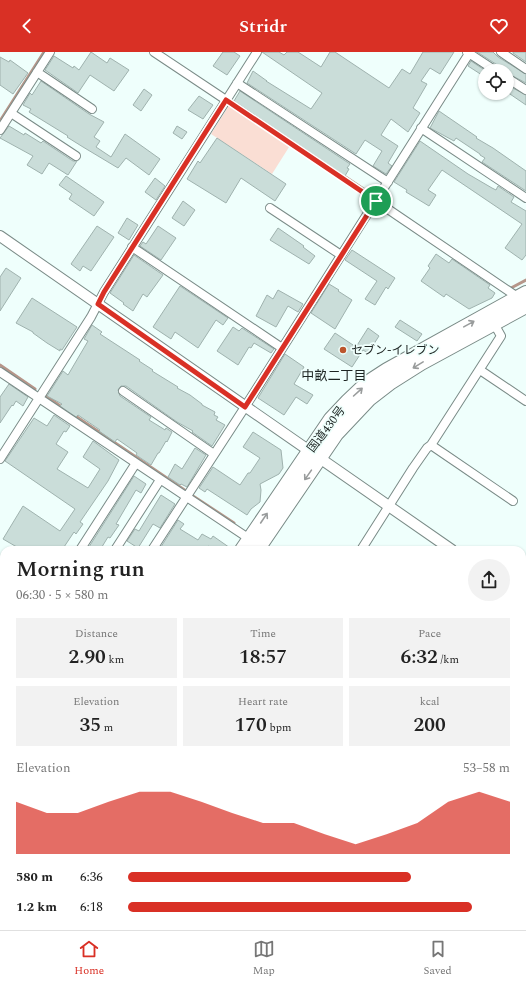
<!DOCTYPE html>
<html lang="en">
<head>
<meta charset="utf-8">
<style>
  body { margin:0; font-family:Spectral,"Noto Sans JP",serif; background:#f2f2f2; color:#222; height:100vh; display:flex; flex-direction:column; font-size:15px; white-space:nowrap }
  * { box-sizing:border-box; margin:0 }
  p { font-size:13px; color:#767676 }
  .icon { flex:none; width:22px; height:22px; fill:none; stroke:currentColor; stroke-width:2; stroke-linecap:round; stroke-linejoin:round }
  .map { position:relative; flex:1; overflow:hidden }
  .side { position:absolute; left:0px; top:494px; width:526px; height:384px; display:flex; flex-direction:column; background:#fff; border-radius:12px 12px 0 0; box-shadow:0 1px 3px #0004 }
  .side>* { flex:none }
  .controls { position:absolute; left:478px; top:12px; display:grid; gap:8px }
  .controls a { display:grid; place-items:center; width:36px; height:36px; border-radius:50%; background:#fff; box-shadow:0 1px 3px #0004; font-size:20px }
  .pin { position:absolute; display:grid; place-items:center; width:34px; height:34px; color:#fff; margin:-17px; border:2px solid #fff; border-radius:50%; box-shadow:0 1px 4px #0007 }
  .round { display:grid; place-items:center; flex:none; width:42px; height:42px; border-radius:21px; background:#f2f2f2 }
  .summary { display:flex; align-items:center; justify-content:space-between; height:68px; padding:0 16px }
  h1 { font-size:22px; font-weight:600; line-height:30px }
  .figures { display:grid; grid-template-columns:repeat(3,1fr); gap:6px; height:68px; padding:4px 16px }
  .figures div { display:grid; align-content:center; border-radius:0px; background:#f2f2f2; text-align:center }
  .figures b { font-size:20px; font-weight:600 }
  .figures small { font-size:11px; font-weight:400 }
  .figures p { font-size:11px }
  .chart { height:112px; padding:8px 16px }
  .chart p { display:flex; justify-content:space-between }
  .chart svg { width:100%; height:72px; margin-top:4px; fill:#d93025; opacity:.7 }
  ul { padding:0 16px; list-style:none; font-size:13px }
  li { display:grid; grid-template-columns:64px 48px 1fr; align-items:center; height:30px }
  li i { height:10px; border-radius:5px; background:#d93025 }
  header { display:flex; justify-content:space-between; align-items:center; height:52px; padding:0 16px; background:#d93025; color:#fff; font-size:18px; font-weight:600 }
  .tabs { display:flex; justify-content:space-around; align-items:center; height:56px; border-top:1px solid #e0e0e0; background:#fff; font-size:11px; color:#767676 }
  .tabs a { display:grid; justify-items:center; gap:2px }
  .tabs .on { color:#d93025 }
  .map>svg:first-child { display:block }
</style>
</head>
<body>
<header><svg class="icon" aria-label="back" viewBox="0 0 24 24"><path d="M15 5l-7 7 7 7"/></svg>Stridr<svg class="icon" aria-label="heart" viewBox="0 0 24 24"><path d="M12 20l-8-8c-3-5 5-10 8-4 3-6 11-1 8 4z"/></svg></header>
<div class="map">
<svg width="526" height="878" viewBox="0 0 526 878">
  <rect width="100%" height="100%" fill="#effffc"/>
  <path fill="#faded4" d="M230,52l61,40 -19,30 -61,-40z"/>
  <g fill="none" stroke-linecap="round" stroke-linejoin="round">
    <path stroke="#b6968a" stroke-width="3" d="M232,49l142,95
      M0,69l44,-69
      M511,236l15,-8
      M0,313l35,24
      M45,343l18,13
      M74,363l112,76
      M193,444l41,27
      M522,577l4,-6
      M522,647l4,-6
      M522,734l4,3
      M429,874l6,4
      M329,878l3,-4
      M365,878l3,-4"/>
  </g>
  <path fill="#caddd9" stroke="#9fb2ae" d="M91,0l16,11 3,-5 19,12 -15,21 -24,-16 -12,18 -33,-23 9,-14 19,12 1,-2 5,4z
    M223,0h11l6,4 -13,19 -14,-9z
    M262,0h17l5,3 3,-3h11l23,15 9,-15h5l54,36 13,-19 8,5 13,-22h31l-14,22 -10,-6 -9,13 6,3 -14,24 7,5 -12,19 -17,-13 -10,16 17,11 -10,17 4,3 -6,8 -13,-8 9,-15 -17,-11 -9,14 -109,-71 6,-12 14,10h-1l45,28 11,-16z
    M477,0h16l5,5 28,17v9l-19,-10v-2h-6l-2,-5z
    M513,0h13v10l-13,-9z
    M0,5l9,5 1,-2 18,13 -15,21 -13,-9z
    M471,9l15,10 -1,6 -17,-11z
    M41,29l48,33 15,8 -10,15 6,4 -4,6 15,10 14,-23 35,25 -11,16 -23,-17 -8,10 -35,-21 -16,-10 1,-1 -39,-24 2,-3 -8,-4 7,-12 2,2z
    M507,33l19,10v10l-19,-13z
    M144,37l8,6 -11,16 -8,-6z
    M240,39l110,73 -3,4 2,1 -4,7 -111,-75z
    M199,44l14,9 -10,14 -15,-9z
    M439,59l38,26 -1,1 17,10 33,23v20l-44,-29 3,-4 -5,-3v-1l-24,-16 -2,3 -24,-13z
    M9,74l15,9 1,-2 16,10 2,-2 30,20h4l-9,14 -19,-12 -7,11 -15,-9 6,-9 -33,-18z
    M177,74l10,6 -5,7 -9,-6z
    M217,86l69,46 -11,17 -34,-23 -15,25 -39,-24 11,-18 2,2z
    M420,89l48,33 24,14 4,2 2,-4 16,11 -3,5 15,9v44l-4,5 -17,-12 17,-24 -80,-54 -14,20 8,5 -7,11 -23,-14 1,-2 -13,-8z
    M66,124l38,26 -10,14 -25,-17 3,-5 -13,-9z
    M155,126l10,8 -9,14 -11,-8z
    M183,149l12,9 -11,16 -12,-8z
    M127,166l11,7 -9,15 -11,-7z
    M97,174l17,11 -23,34 -8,-5 -3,5 -9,-7z
    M158,174l18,12 -15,22 -21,-14 3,-4 3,2z
    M278,176l26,18 -1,1 12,9 -6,8 -39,-24z
    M352,198l43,28 -7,11 -2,-2 -11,18 -10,-6 12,-18 -32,-21z
    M436,202l13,9 3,-4 38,26 -2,3 7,5 -3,5 -23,11 -23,-15 -2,3 -23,-16 9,-13 -2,-2z
    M134,203l29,20 -16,22 -4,-3 -10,17 -10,-7 1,-1 -14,-10z
    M6,216l15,10 -21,33v-34z
    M329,232l10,6 -1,1 14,9 -17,29 -24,-16z
    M180,234l48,32 -5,7 -7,-5 -18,28 -23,-16 -4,7 -18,-12z
    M278,238l25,14 -5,8 -10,-6 -12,21 -20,-11 11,-21 6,4z
    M32,246l45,29 -15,23 -2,-1v2l-13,-8 -14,-10v-1l-17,-9z
    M400,268l22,14 -5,7 -22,-14z
    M92,273l10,7 -2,2 40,26 -1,1 14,9 -1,1 26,16 -1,1 13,7 12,9v1l13,7 -1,3 4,2 -2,3 9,5 -13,21 -20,-14 1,-1 -16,-9 -51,-36h-5l-3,4 2,6 31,21 -2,3 13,8 3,2 1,-2 6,4 -5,10 -1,-1 -7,12h-1l-7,12 -15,-10 1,-2 -20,-14 -2,3 -16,-11 1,-1 -22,-15 -2,2 -16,-11 2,-2 -15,-8 16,-25 5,4 20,-34 -4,-2z
    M233,275l6,4 3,-3 32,21 -3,4 -17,-10 -3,5 -2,-1 -11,18 -21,-14z
    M368,276l11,8 -11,17 -5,-3 -11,17 -28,-18 11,-16 21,14z
    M285,302l19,13 -10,17 19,11 -6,9 -11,-7 -12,18 -26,-17z
    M9,332l19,13 -5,9 -7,-5 -3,5 -1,-1 -12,18v-26z
    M54,363l16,11 -4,6 -2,-1 -8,13 12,8 -11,17 31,19 12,-19 -17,-12 10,-16 26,19 -11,21 -28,41 3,2 -7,10 -2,-2 -12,18h-40l-19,-11 20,-33 37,25 15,-22 -70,-48 29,-43 13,8z
    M253,380l28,18 2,18 -4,6 -19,10 1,6 -1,12 -9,7 -4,6 -40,-26 -2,3 -6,-4 14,-21 27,18 8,-12h2l10,-15 -17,-11z
    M195,396l11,7 -19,32 -6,-3 -1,1 -12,-8 7,-13 7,5z
    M134,424l12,8 -5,9 -5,-3 -20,34 3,1 -9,13 -2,-1 -8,13h-13z
    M161,443l14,9 -15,24 -7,-4 -15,24 -11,-7 8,-12 4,2z
    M178,468l6,4 -4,5 18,11 4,-6 9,5 2,-3 20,14h-18l-7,-4 -3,4h-46z"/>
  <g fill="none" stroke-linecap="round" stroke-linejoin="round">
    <g stroke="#7a8b87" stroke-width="10">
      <path id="minor" d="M154,0l72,48
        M467,0l29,19
        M501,0l25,17
        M37,20l55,37
        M507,26l19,12
        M237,31l151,99
        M11,61l65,43
        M421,76l105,70
        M0,78l50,-78
        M376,149l137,93 7,6
        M270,156l71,47
        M132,195l150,101
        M480,318l46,31
        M0,320l266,178
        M123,339l91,63
        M431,393l82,56
        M0,407l91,-142 13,-25 153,-240
        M80,498l56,-87
        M115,498l45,-70
        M152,498l93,-143 225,-355
        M361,498l52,-82 14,-20 4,-3 70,-109 -9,-16
        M0,528l4,3
        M0,610l4,2
        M522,610l4,-6
        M522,655l4,-6
        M522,728l4,3
        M0,735l4,-6
        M201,874l6,4
        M118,878l3,-4
        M341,878l3,-4
        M371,878l2,-4"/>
    </g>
    <g stroke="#7a8b87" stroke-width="12">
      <path id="tertiary" d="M0,184l452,314
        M522,547l4,2"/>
    </g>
    <g stroke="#7a8b87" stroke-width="16">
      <path id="trunk" d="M242,498l89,-131 17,-18 19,-18 20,-13 139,-77
        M257,498l79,-116 33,-35 22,-17 30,-19 105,-57
        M0,862l4,-6
        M3,878l2,-4"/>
    </g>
    <path stroke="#a4b1ae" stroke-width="2" stroke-dasharray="1 3" stroke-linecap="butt" d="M234,53l136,91"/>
    <use href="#minor" stroke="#fff" stroke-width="8"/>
    <use href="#tertiary" stroke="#fff" stroke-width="10"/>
    <use href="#trunk" stroke="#fff" stroke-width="14"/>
  </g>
  <defs><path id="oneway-shaft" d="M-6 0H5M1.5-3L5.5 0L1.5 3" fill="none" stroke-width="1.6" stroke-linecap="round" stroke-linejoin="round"/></defs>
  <g stroke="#999c9c">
    <use href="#oneway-shaft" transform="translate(469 272) rotate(-29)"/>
    <use href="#oneway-shaft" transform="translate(418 313) rotate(149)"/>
    <use href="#oneway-shaft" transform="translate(358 340) rotate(-42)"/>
    <use href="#oneway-shaft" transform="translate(308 423) rotate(125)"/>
    <use href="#oneway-shaft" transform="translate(264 466) rotate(-56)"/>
  </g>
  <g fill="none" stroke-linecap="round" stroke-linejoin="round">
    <g stroke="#fff" stroke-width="8">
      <path id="route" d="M226,48l150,101 -131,206 -147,-103 6,-12z"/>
    </g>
    <use href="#route" stroke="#d93025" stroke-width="5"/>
  </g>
  <circle fill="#bc552d" stroke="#effffc" stroke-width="1.5" cx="343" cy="298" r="4"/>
  <g text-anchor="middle" stroke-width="3.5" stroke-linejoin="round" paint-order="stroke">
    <g font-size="12" fill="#1d2422" stroke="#effffc" text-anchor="start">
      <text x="351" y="302">セブン-イレブン</text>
    </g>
    <g font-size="12" fill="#1d2422" stroke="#effffc">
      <text transform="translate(326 377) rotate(-53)" y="4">国道430号</text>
    </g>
    <g font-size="13" fill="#1d2422" stroke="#effffc">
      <text x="334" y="328">中畝二丁目</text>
    </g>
  </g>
</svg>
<div class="controls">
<a><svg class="icon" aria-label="locate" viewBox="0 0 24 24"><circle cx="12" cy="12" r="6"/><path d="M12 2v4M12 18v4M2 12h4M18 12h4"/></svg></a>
</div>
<div class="pin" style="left:376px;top:149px;background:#1e9e55"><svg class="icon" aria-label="arrive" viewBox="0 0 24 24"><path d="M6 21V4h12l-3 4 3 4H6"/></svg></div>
<section class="side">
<div class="summary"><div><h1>Morning run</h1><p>06:30 · 5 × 580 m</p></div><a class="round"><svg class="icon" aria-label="share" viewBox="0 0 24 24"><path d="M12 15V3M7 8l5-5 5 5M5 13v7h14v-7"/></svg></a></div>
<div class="figures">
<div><p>Distance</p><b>2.90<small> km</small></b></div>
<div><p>Time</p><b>18:57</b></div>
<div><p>Pace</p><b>6:32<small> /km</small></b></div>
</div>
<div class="figures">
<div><p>Elevation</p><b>35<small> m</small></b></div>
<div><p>Heart rate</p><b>170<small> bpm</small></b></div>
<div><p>kcal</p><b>200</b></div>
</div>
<div class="chart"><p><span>Elevation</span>53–58 m</p>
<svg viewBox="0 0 160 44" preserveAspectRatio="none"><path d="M0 44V12L10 19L20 19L30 12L40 6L50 6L60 12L70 19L80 25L90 25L100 32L110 38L120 32L130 25L140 12L150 6L160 12V44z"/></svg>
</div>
<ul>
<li><b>580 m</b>6:36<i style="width:74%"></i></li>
<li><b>1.2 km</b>6:18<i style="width:90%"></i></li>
</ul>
</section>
</div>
<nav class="tabs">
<a class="on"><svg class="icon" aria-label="home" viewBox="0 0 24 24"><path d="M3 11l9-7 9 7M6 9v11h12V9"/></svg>Home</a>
<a><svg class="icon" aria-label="map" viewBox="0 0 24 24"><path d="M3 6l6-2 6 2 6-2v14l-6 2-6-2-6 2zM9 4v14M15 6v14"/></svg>Map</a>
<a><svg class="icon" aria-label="saved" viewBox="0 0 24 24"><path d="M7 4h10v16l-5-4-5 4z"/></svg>Saved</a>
</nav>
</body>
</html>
